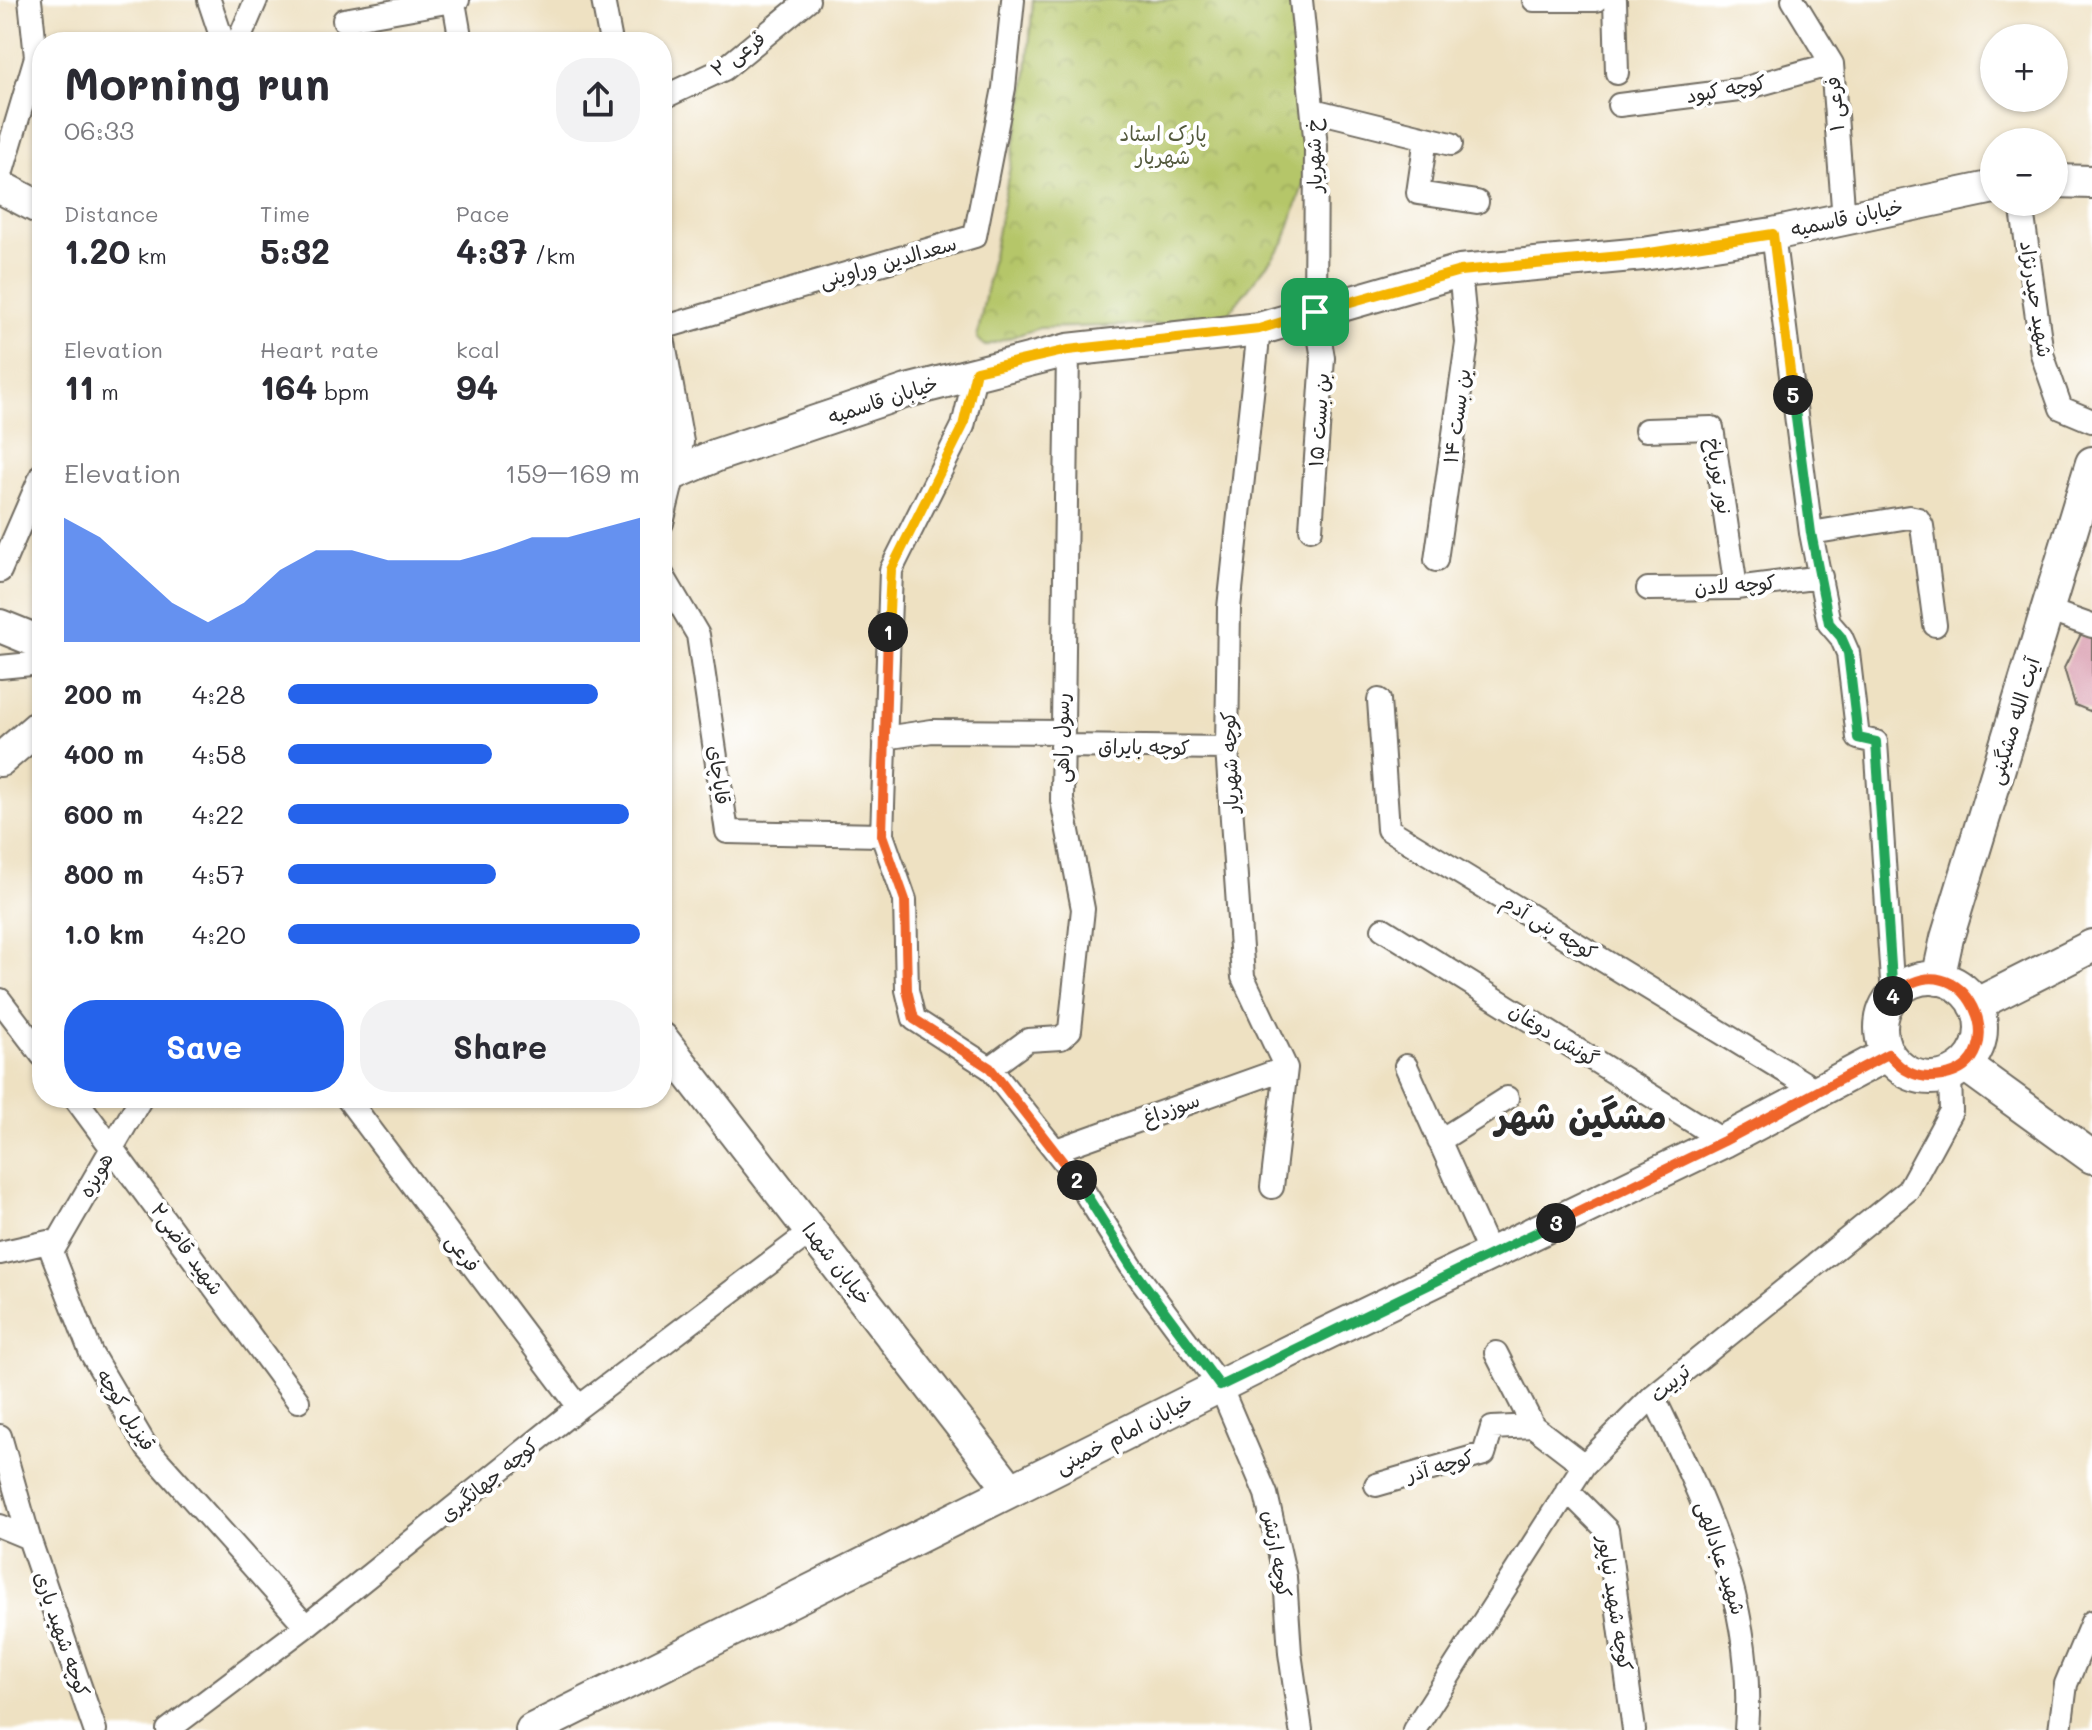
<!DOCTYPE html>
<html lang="en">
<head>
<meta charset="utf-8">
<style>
  body { margin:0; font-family:Mali,"Playpen Sans Arabic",sans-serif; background:#f2f2f3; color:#2b2b33; height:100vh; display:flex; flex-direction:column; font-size:30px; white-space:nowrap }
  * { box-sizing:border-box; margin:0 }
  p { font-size:26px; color:#7c7c81 }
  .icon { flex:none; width:44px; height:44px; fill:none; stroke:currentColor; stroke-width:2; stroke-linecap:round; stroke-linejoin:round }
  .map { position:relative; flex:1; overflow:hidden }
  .drawer { position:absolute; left:32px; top:32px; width:640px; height:1076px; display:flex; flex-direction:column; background:#fff; border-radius:32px; box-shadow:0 2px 6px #0004 }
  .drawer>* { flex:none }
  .fabs { position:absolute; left:1980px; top:24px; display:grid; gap:16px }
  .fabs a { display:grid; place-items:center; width:88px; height:88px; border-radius:50%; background:#fff; box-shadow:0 2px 6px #0004; font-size:40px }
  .pin { position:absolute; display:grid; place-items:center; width:68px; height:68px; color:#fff; margin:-34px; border-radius:16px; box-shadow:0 4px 12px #0006 }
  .km { position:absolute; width:40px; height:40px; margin:-20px; border-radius:50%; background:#222; color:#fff; font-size:22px; line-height:40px; text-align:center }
  .round { display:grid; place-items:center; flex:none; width:84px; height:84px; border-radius:32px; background:#f2f2f3 }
  .summary { display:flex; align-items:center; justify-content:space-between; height:136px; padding:0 32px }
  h1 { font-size:44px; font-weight:700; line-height:60px }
  .metrics { display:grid; grid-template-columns:repeat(3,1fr); gap:12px; height:136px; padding:8px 32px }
  .metrics div { display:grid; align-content:center }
  .metrics b { font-size:34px; font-weight:700 }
  .metrics small { font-size:22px; font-weight:400 }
  .metrics p { font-size:22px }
  .chart { height:224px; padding:16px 32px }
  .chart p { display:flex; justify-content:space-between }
  .chart svg { width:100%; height:144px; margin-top:8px; fill:#2563eb; opacity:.7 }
  .cta { display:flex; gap:16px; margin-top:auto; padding:16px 32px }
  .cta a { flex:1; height:92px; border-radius:32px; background:#2563eb; color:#fff; font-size:32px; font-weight:700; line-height:92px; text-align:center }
  .cta a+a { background:#f2f2f3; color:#2b2b33 }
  ul { padding:0 32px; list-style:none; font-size:26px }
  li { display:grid; grid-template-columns:128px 96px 1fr; align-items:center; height:60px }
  li i { height:20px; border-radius:10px; background:#2563eb }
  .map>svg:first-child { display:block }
</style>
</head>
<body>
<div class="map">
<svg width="2092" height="1730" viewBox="0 0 2092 1730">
  <defs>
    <pattern id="park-crowns" width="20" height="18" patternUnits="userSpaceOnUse" patternTransform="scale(2)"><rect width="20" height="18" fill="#b5c669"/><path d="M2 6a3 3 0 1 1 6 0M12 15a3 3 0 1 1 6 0" fill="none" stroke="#9caa5b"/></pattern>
  </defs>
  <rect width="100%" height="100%" fill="#fff"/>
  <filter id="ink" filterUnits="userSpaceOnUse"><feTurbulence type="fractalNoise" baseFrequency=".0125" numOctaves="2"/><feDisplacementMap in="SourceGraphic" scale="16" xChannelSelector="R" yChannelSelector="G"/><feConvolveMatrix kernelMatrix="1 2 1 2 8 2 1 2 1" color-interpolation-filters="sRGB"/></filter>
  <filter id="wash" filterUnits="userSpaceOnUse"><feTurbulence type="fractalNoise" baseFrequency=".006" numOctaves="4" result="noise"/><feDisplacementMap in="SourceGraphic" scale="32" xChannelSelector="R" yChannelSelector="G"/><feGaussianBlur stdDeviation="1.8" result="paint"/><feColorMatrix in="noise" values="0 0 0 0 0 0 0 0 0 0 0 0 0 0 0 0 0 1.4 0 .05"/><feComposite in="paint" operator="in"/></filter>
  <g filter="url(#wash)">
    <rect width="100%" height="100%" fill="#eee1c2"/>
    <path fill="url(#park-crowns)" stroke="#70784a" stroke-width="2" d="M1033,0h268l15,146 -32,97 -56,71 -50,10 -139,4 -54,18 -8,-8 49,-254z"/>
    <g id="blocks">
      <path fill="#d99caf" d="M2081,634l11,4v74l-17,-7 -11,-37z"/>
    </g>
  </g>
  <g filter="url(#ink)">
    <use href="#blocks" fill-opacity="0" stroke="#6f6b60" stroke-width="2"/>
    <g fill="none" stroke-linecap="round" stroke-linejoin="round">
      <g stroke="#6f6b60" stroke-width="26">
        <path id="street" d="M209,0l14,42
          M603,0l8,42
          M1301,0l15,146 -1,166 8,46 -12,171
          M1534,0h62
          M1615,0l2,73
          M1793,0l39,64 12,156
          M454,2l7,40
          M344,20l114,-20
          M238,42l18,-42
          M662,98l62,-29 84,-69
          M1619,105l120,-15 93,-26
          M1313,110l138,34
          M1426,138l-8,55 59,9
          M0,178l36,-121 -6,-57
          M2021,202l21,152 19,54 31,13
          M1773,234l38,299 18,90 12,14 7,16 10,85 18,4 17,254
          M662,328l313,-92 29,-148 9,-88
          M1259,329l-30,279 -2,140 16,229 43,91 -14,119
          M662,332l20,110 -20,81
          M976,371l-13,55 -72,144 -9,265 23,65 2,90 7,29 76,49 80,101 61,97 89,120 46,108 19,83 5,76 11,77
          M1646,430l66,-2 24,160
          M1811,533l98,-16 9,2 4,7 13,99
          M1436,560l31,-217 -7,-72
          M0,571l42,-97
          M662,574l36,61 29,197 155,3
          M1648,589l88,-1 85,-11
          M2047,610l45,16
          M0,667l42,-4
          M1379,700l9,129 431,263
          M884,738l48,-7 129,1
          M1061,746l166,2
          M1383,929l341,212
          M0,1000l42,55
          M1406,1066l84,188
          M990,1068l38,-28 33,-2 9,-8 13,-121 -21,-109 6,-450
          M75,1098l223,303
          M347,1098l232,309
          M1439,1141l68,-43
          M1056,1150l230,-82
          M52,1252l89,-154
          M0,1253l48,-11 43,111 56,95 159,178
          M1496,1353l37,73 51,39
          M1653,1396c53,109 103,210 93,334
          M0,1436l29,102
          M1376,1485l108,-31 8,-26 41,-2
          M1567,1490l40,40 27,200
          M0,1526l29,12 66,192
          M168,1730l138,-104 273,-219 233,-176
          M1414,1730l170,-265 69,-69 255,-206 43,-79 -1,-37
          M2060,1730l6,-46 26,-62"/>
      </g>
      <g stroke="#6f6b60" stroke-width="36">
        <path id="secondary" d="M2054,181l38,1
          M0,187l42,22
          M662,472l13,1 42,-18 190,-64 161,-41 191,-21 201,-58 183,-17 130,-20 221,-47
          M0,626l42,17
          M0,760l42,-36
          M1881 1028a50 50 0 1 1 100 0a50 50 0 1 1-100 0Z
          M1938,979l9,-41 145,-475
          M1975,1005l117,-59
          M662,1039l349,451
          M1965,1065l127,92
          M532,1730l764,-382 428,-207 164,-87"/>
      </g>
      <use href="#street" stroke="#fff" stroke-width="22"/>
      <use href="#secondary" stroke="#fff" stroke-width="32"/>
    </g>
  </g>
  <g fill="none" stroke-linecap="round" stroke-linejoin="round" filter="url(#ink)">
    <g stroke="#fff" stroke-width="16">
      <path id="split-1" d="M888,632l3,-62 72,-144 13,-55 92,-21 191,-21 56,-17"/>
    </g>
    <g stroke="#fff" stroke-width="16">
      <path id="split-2" d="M888,632l-6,203 23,65 2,90 7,29 76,49 87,112"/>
    </g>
    <g stroke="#fff" stroke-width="16">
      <path id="split-3" d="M1077,1180l54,86 89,120 336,-163"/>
    </g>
    <g stroke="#fff" stroke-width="16">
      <path id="split-4" d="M1556,1223l168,-82 164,-87c15,18 30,26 54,22 78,-14 22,-144 -49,-80"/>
    </g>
    <g stroke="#fff" stroke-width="16">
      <path id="split-5" d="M1793,395l18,138 18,90 12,14 7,16 10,85 18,4 17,254"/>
    </g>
    <g stroke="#fff" stroke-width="16">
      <path id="split-6" d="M1315,312l145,-41 183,-17 130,-20 20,161"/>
    </g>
    <use href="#split-1" stroke="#f5b400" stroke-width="10"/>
    <use href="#split-2" stroke="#f0652b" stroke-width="10"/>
    <use href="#split-3" stroke="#22a559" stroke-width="10"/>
    <use href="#split-4" stroke="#f0652b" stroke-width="10"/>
    <use href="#split-5" stroke="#22a559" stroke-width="10"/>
    <use href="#split-6" stroke="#f5b400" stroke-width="10"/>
  </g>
  <g text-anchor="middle" stroke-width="8" stroke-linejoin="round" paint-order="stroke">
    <g font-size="20" fill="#2b2b2b" stroke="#fff">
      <text transform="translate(738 54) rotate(-36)" y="7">فرعی ۲</text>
      <text transform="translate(1726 89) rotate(-10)" y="7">کوچه کبود</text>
      <text transform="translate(1835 104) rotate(-95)" y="7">فرعی ۱</text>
      <text transform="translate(1314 156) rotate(-92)" y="7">خ شهریار</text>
      <text transform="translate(1847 218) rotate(-12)" y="7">خیابان قاسمیه</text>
      <text transform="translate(888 262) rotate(-16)" y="7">سعدالدین وراوینی</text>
      <text transform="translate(2036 299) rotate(81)" y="7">شهید حیدرنژاد</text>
      <text transform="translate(883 400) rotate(-18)" y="7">خیابان قاسمیه</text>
      <text transform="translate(1457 416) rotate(-82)" y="7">بن بست ۱۴</text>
      <text transform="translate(1319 420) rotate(-86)" y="7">بن بست ۱۵</text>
      <text transform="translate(1719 476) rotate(81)" y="7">نور تورپاخ</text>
      <text transform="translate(1735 585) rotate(-4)" y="7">کوچه لادن</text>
      <text transform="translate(2014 721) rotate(-73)" y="7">آیت الله مشگینی</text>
      <text transform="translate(1062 738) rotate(-90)" y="7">رسول راهی</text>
      <text transform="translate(1144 747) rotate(1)" y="7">کوچه بایراق</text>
      <text transform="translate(1230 762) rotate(-92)" y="7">کوچه شهریار</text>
      <text transform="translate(719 775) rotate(82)" y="7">قایاچای</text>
      <text transform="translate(1549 927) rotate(31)" y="7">کوچه بنی آدم</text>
      <text transform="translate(1554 1035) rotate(32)" y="7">گونش دوغان</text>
      <text transform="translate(1171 1109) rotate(-20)" y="7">سوزداغ</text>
      <text transform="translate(96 1175) rotate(-61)" y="7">هویزه</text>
      <text transform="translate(187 1249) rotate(54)" y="7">شهید قاضی۲</text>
      <text transform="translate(463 1253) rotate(53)" y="7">فرعی</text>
      <text transform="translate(837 1264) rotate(52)" y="7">خیابان شهدا</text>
      <text transform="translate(1670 1383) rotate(-41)" y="7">تربیت</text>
      <text transform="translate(126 1410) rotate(58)" y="7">قیزیل کوچه</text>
      <text transform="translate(1124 1434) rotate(-27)" y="7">خیابان امام خمینی</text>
      <text transform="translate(1440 1466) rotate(-16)" y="7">کوچه آذر</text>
      <text transform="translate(489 1480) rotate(-39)" y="7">کوچه جهانگیری</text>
      <text transform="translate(1277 1554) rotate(80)" y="7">کوچه ارتش</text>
      <text transform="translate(1721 1558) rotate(72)" y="7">شهید عبادالهی</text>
      <text transform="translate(1615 1603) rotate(81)" y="7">کوچه شهید نیاپور</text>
      <text transform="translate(62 1634) rotate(71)" y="7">کوچه شهید یاری</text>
    </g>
    <g font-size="20" fill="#545a3e" stroke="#fff">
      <text x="1163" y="141">پارک استاد<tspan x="1163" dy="23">شهریار</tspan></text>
    </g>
    <g font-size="36" font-weight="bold" fill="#2b2b2b" stroke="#fff">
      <text x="1581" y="1129">مشگین شهر</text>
    </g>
  </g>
</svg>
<div class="fabs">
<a>+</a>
<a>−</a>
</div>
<div class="pin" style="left:1315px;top:312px;background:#1e9e55"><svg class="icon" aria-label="arrive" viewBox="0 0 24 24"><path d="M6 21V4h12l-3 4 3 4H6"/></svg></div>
<b class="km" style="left:888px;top:632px">1</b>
<b class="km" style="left:1077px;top:1180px">2</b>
<b class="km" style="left:1556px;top:1223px">3</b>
<b class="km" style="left:1893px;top:996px">4</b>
<b class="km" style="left:1793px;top:395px">5</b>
<section class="drawer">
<div class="summary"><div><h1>Morning run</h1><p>06:33</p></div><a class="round"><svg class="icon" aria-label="share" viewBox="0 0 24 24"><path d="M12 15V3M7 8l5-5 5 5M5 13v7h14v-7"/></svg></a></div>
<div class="metrics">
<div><p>Distance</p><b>1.20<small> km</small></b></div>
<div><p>Time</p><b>5:32</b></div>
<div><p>Pace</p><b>4:37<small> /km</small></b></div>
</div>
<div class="metrics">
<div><p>Elevation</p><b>11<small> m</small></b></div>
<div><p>Heart rate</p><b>164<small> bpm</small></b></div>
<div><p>kcal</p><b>94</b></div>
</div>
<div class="chart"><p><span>Elevation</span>159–169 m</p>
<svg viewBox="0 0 160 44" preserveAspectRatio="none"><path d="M0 44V6L10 12L20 22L30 32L40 38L50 32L60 22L70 16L80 16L90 19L100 19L110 19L120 16L130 12L140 12L150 9L160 6V44z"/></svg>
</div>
<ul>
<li><b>200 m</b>4:28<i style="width:88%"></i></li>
<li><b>400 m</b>4:58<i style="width:58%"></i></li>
<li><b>600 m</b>4:22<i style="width:97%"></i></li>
<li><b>800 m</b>4:57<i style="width:59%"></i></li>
<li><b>1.0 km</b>4:20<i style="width:100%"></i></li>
</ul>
<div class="cta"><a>Save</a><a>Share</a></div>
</section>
</div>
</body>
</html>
